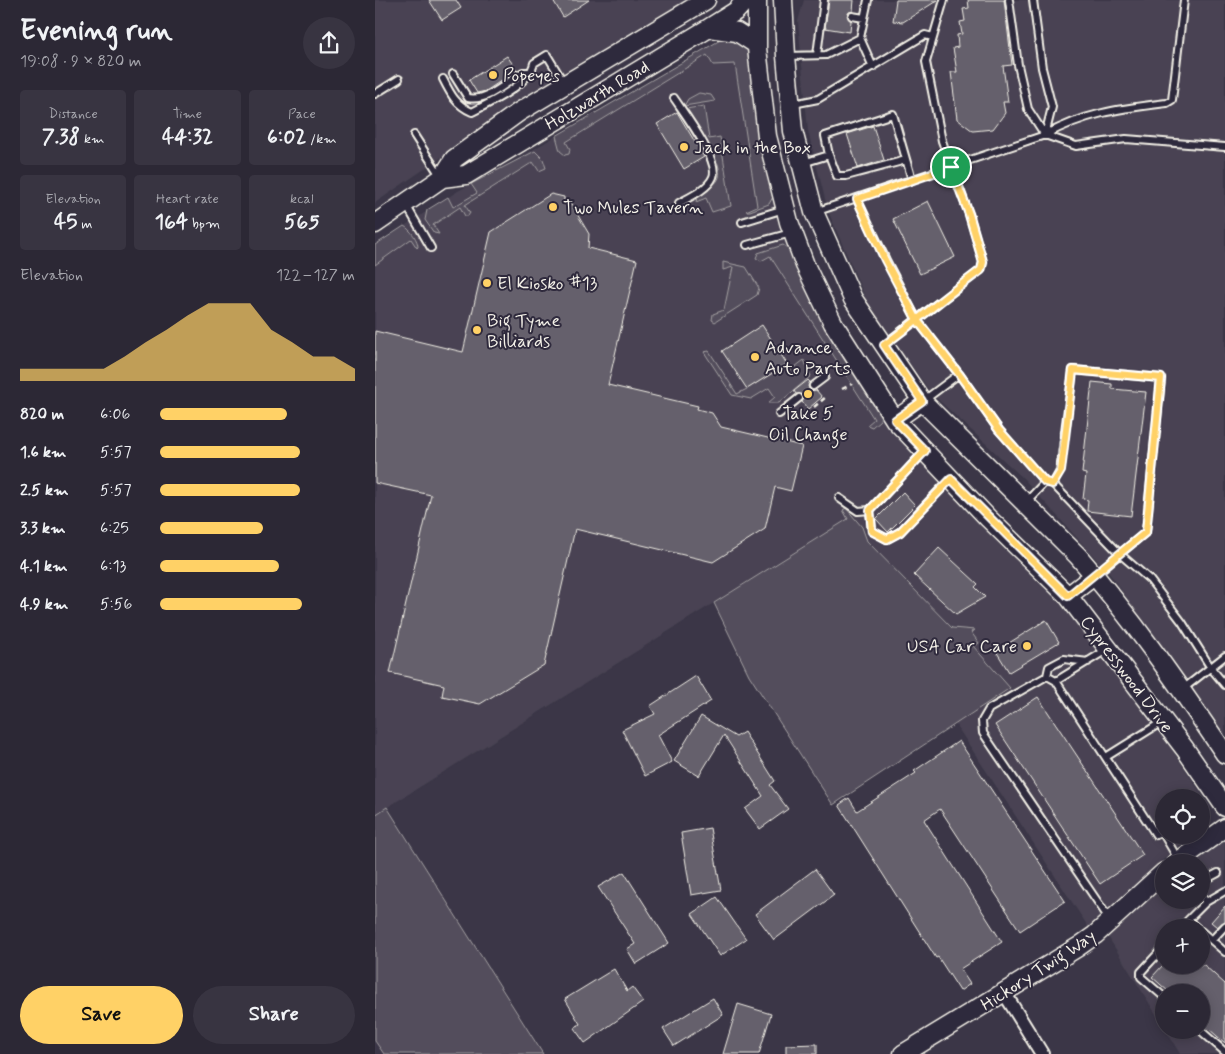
<!DOCTYPE html>
<html lang="en">
<head>
<meta charset="utf-8">
<style>
  body { margin:0; font-family:Mynerve,sans-serif; background:#383441; color:#f1f3f6; height:100vh; display:flex; flex-direction:column; font-size:19px; white-space:nowrap }
  * { box-sizing:border-box; margin:0 }
  p { font-size:16px; color:#a6a6ad }
  .icon { flex:none; width:28px; height:28px; fill:none; stroke:currentColor; stroke-width:2; stroke-linecap:round; stroke-linejoin:round }
  .map { position:relative; flex:1; overflow:hidden }
  .drawer { display:flex; flex-direction:column; background:#2c2835; width:375px }
  .drawer>* { flex:none }
  .buttons { position:absolute; left:780px; top:789px; display:grid; gap:10px }
  .buttons a { display:grid; place-items:center; width:55px; height:55px; border-radius:50%; background:#2c2835; box-shadow:0 2px 12px #0003,0 0 0 1px #484450; font-size:25px }
  .pin { position:absolute; display:grid; place-items:center; width:42px; height:42px; color:#fff; margin:-21px; border:2px solid #fff; border-radius:50%; box-shadow:0 1px 5px #0007 }
  .round { display:grid; place-items:center; flex:none; width:52px; height:52px; border-radius:26px; background:#383441 }
  .head { display:flex; align-items:center; justify-content:space-between; height:85px; padding:0 20px }
  h1 { font-size:28px; font-weight:800; line-height:38px }
  .stats { display:grid; grid-template-columns:repeat(3,1fr); gap:8px; height:85px; padding:5px 20px }
  .stats div { display:grid; align-content:center; border-radius:5px; background:#383441; text-align:center }
  .stats b { font-size:21px; font-weight:800 }
  .stats small { font-size:14px; font-weight:400 }
  .stats p { font-size:14px }
  .chart { height:140px; padding:10px 20px }
  .chart p { display:flex; justify-content:space-between }
  .chart svg { width:100%; height:90px; margin-top:5px; fill:#ffd166; opacity:.7 }
  .cta { display:flex; gap:10px; margin-top:auto; padding:10px 20px }
  .cta a { flex:1; height:58px; border-radius:30px; background:#ffd166; color:#111; font-size:20px; font-weight:800; line-height:58px; text-align:center }
  .cta a+a { background:#383441; color:#f1f3f6 }
  ul { padding:0 20px; list-style:none; font-size:16px }
  li { display:grid; grid-template-columns:80px 60px 1fr; align-items:center; height:38px }
  li i { height:12px; border-radius:6px; background:#ffd166 }
  main { display:flex; flex:1; min-height:0 }
  .map>svg:first-child { display:block }
</style>
</head>
<body>
<main>
<section class="drawer">
<div class="head"><div><h1>Evening run</h1><p>19:08 · 9 × 820 m</p></div><a class="round"><svg class="icon" aria-label="share" viewBox="0 0 24 24"><path d="M12 15V3M7 8l5-5 5 5M5 13v7h14v-7"/></svg></a></div>
<div class="stats">
<div><p>Distance</p><b>7.38<small> km</small></b></div>
<div><p>Time</p><b>44:32</b></div>
<div><p>Pace</p><b>6:02<small> /km</small></b></div>
</div>
<div class="stats">
<div><p>Elevation</p><b>45<small> m</small></b></div>
<div><p>Heart rate</p><b>164<small> bpm</small></b></div>
<div><p>kcal</p><b>565</b></div>
</div>
<div class="chart"><p><span>Elevation</span>122–127 m</p>
<svg viewBox="0 0 160 44" preserveAspectRatio="none"><path d="M0 44V38L10 38L20 38L30 38L40 38L50 32L60 25L70 19L80 12L90 6L100 6L110 6L120 19L130 25L140 32L150 32L160 38V44z"/></svg>
</div>
<ul>
<li><b>820 m</b>6:06<i style="width:65%"></i></li>
<li><b>1.6 km</b>5:57<i style="width:72%"></i></li>
<li><b>2.5 km</b>5:57<i style="width:72%"></i></li>
<li><b>3.3 km</b>6:25<i style="width:53%"></i></li>
<li><b>4.1 km</b>6:13<i style="width:61%"></i></li>
<li><b>4.9 km</b>5:56<i style="width:73%"></i></li>
</ul>
<div class="cta"><a>Save</a><a>Share</a></div>
</section>
<div class="map">
<svg width="850" height="1054" viewBox="0 0 850 1054">
  <rect width="100%" height="100%" fill="#3b3647"/>
  <filter id="ink" filterUnits="userSpaceOnUse"><feTurbulence type="fractalNoise" baseFrequency=".02" numOctaves="2"/><feDisplacementMap in="SourceGraphic" scale="10" xChannelSelector="R" yChannelSelector="G"/><feConvolveMatrix kernelMatrix="1 2 1 2 8 2 1 2 1" color-interpolation-filters="sRGB"/></filter>
  <g filter="url(#ink)">
    <path fill="#484352" fill-rule="evenodd" d="M0,0h314l-154,93 -160,110z
      M429,0h421v742l-112,-164 -89,-99 -92,-85 -62,-85 -42,-98 -20,-80 -10,-110z
      M347,39l30,34 80,265 246,281 49,62 83,126v6l-2,6 -7,8v-29h-37v37h27l-102,93 -135,-206 -176,-136 -26,-7 -377,236v-570l83,-54 64,-35z
      M850,841v213h-45l-14,-24h35v-38h-37v35l-57,-92 57,-54v19h37v-38h-10zM789,928h37v37h-37z"/>
    <path fill="#534e5c" stroke="#a4a0a2" d="M355,37l16,6 4,9 24,143 -5,9 -19,7h-4l11,-5 -22,-142 -22,1 -6,-10 -141,87 4,7 -1,5 -4,1 -5,-4 -4,-15 166,-97z
      M324,93l12,2 4,6 -31,5 4,-7z
      M329,106l5,33 11,-2 11,69 -19,6 -6,-14 -10,4 1,-4c10,-14 28,-11 21,-34l-32,-55z
      M160,151l8,8 3,9 -7,3 -6,-9 -68,43 5,8 -2,3h-3l-5,-9 -27,18 6,9 -5,-1 -9,-13 2,-10 21,-13 5,10 24,-14 -6,-9z
      M29,226c7,4 14,14 14,21l-1,1 -6,-9 -36,26v-20z
      M408,245l9,6 89,161 -1,8 -8,7 -5,-2 7,-6 -104,-163 -9,5 -5,-3 2,-5z
      M348,262l23,5 13,21 -2,7 -42,27 -3,-2 1,-6 11,-4 9,-43 -10,3z
      M334,351l28,43 10,-5 40,-25 4,6 13,-10 7,16 -32,27h-11l7,-6 -6,-9 -18,11 -19,-4 -28,-43z
      M471,508l16,19 5,14 85,87 23,2 -4,2 8,11 -6,3 37,42 -177,117 -84,-130 -35,-72 134,-84 -5,-9z
      M12,807l156,247h-159l-9,-13v-226z"/>
    <path fill="#65616c" stroke="#f4f1e8" d="M54,0h27l5,8 -19,12z
      M178,0h36l-26,17z
      M454,0h25l-1,11 -4,1 -2,4 4,5 -1,11 -25,-4z
      M521,0h42l-35,22 -10,-1z
      M593,0h36l8,65 -9,1 5,36h-5l2,11 -12,16 -20,2 -16,-12 -6,-47h6l-4,-24 5,-1 -1,-12 5,-1 -2,-12 5,-1 -2,-12 6,-1z
      M132,56l10,14 -31,21 -9,2 -8,-13z
      M302,112l27,45 -20,12 -27,-45z
      M498,126l11,34 -26,8 -11,-34z
      M176,194l13,3v3l6,2 19,32 -1,14 49,12 -29,125 90,21 -1,3 15,4 9,14 81,19 -11,45 -16,-4 -10,42 -52,33 -138,-33 -31,136 -64,39 -38,-8 2,-11 -54,-12 41,-178 -56,-12v-152l88,21 28,-120z
      M553,201l27,56 -35,17 -27,-55z
      M387,325l25,39 -40,25 -25,-38z
      M433,380l2,2 -2,4 1,3 7,1 6,7 -14,12 -6,-7 2,-4 -1,-3 -7,-1 -2,-3z
      M717,382l20,2v5l34,3 -15,124 -44,-5 1,-11 -5,-1 3,-25 -4,-1z
      M528,492l12,13 -27,27 -12,-13z
      M564,548l39,36 -3,3 10,10 -29,17 -42,-39z
      M671,620l13,22 -50,30 -13,-21z
      M321,676l15,25 -53,34 14,27 -27,14 -23,-46 33,-16 -5,-8z
      M663,697l105,158 -43,29 -105,-159z
      M326,716l35,21 8,-5 31,49 -5,4 18,24 -28,20 -15,-20 18,-13 -39,-61 -25,41 -25,-15z
      M584,741l106,160 -45,30 -80,-122 -16,11 78,122 -42,27 10,15 -10,7 -22,-34 -2,1 -97,-153 10,-7 8,13 59,-38 -2,-2z
      M335,828l11,62 -30,5 -10,-62z
      M440,869l19,26 -60,45 -19,-26z
      M249,872l45,71 -33,21 -9,-15 8,-5 -37,-57z
      M342,897l29,42 -26,17 -28,-42z
      M850,906v15l-8,6 -6,-5z
      M788,965h41l21,19v59l-24,-21v-30h-32l-17,-15z
      M239,969l13,22 5,-4 11,15 -58,41 -11,-15 6,-4 -15,-25z
      M338,998l10,17 -49,31 -11,-17z
      M363,1004l33,10 -12,40h-36z
      M442,1044v10h-31v-9z"/>
    <g fill="none" stroke-linecap="round" stroke-linejoin="round">
      <g stroke="#f4f1e8" stroke-width="10">
        <path id="lane" d="M634,0l9,65 10,44 17,26 31,11 50,-7 99,8
          M658,0l9,68 10,39 -7,28
          M477,16l12,2
          M485,38l13,29
          M442,55l7,-55
          M412,56l39,-1 34,-17 8,-38
          M78,74l15,24c20,4 39,-16 55,-26h6
          M68,79c8,16 13,26 29,33 18,-9 58,-28 62,-49l13,-8 17,28
          M0,94l24,-15
          M299,98c10,15 46,63 39,79 -5,12 -23,20 -34,26
          M418,104l25,-5 107,-64 8,2
          M39,135l27,42
          M454,155l8,21h9l60,-16
          M428,163l26,-8 -4,-19 68,-22 19,66
          M482,199l29,61 31,60 42,54 40,56 46,52 8,2 67,70 30,26 32,42 29,46 14,17
          M30,203l26,45
          M440,212l230,-77c43,-23 74,-26 122,-32l5,-3 12,-100
          M367,222l42,-13
          M372,245l44,-12
          M511,343l95,-73 2,-8 -14,-48 -27,-73 -16,-79 18,-62
          M438,386l12,-9
          M548,401l36,-27
          M404,414l20,-16
          M549,452l-54,58 2,21 15,8 13,-7 50,-53
          M678,484l7,-13 13,-101 88,8 -15,154 -50,42
          M464,498l19,13 12,-1
          M651,502l19,-20
          M733,649l-52,32 -9,-5 -58,33 -7,12 1,12 127,187
          M672,676l2,-9 15,-8 24,3
          M681,681l100,154 6,-3 16,27
          M808,689l42,-33
          M731,757l56,-35
          M826,882l17,-9
          M831,902l19,-11
          M807,928l6,-8
          M822,928l-9,-8 18,-18 -5,-7
          M826,931l24,21
          M837,940l13,-14
          M789,947l-23,25v5l23,20
          M825,1030l25,22"/>
      </g>
      <g stroke="#f4f1e8" stroke-width="16">
        <path id="street" d="M630,994l37,60"/>
      </g>
      <g stroke="#f4f1e8" stroke-width="21">
        <path id="secondary" d="M382,0v48l10,88 22,86 16,43 28,58 62,97 93,98 80,78 117,153 40,58
          M408,0l3,56 7,75 21,81 39,87 69,102 156,155c54,62 101,130 147,198
          M334,28l28,4 20,13
          M67,178l24,-3 243,-147 27,-17 10,-11
          M0,224l67,-46 12,-19 65,-47 187,-112
          M520,420l27,-19
          M693,596l27,-21
          M802,862l48,-34
          M528,1054l175,-107 17,-12 69,-63"/>
      </g>
      <path stroke="#f4f1e8" stroke-width="2.5" stroke-dasharray="5 4" stroke-linecap="butt" d="M467,389l10,-5
        M439,407l12,-10"/>
      <use href="#lane" stroke="#2f2a3d" stroke-width="6"/>
      <use href="#street" stroke="#2f2a3d" stroke-width="12"/>
      <use href="#secondary" stroke="#2f2a3d" stroke-width="18"/>
    </g>
  </g>
  <g fill="none" stroke-linecap="round" stroke-linejoin="round" filter="url(#ink)">
    <g stroke="#fff" stroke-width="10">
      <path id="route" d="M576,167l18,47 14,48 -2,8c-33,24 -64,51 -97,75l38,56 -27,19 30,31 -55,59 2,21 15,8 13,-7 51,-53 117,117 78,-64 15,-154 -88,-8 -12,101 -8,13 -8,-2 -46,-52 -40,-56 -42,-54 -32,-60 -28,-61 94,-32"/>
    </g>
    <use href="#route" stroke="#ffd166" stroke-width="6"/>
  </g>
  <g fill="#ffd166" stroke="#2f2a3d" stroke-width="2">
    <circle cx="118" cy="75" r="5"/>
    <circle cx="309" cy="147" r="5"/>
    <circle cx="178" cy="207" r="5"/>
    <circle cx="112" cy="283" r="5"/>
    <circle cx="102" cy="330" r="5"/>
    <circle cx="380" cy="357" r="5"/>
    <circle cx="433" cy="394" r="5"/>
    <circle cx="652" cy="646" r="5"/>
  </g>
  <g text-anchor="middle" stroke-width="4" stroke-linejoin="round" paint-order="stroke">
    <g font-size="18" fill="#f4f1e8" stroke="#2f2a3d" text-anchor="start">
      <text x="128" y="81">Popeyes</text>
      <text x="319" y="153">Jack in the Box</text>
      <text x="188" y="213">Two Mules Tavern</text>
      <text x="122" y="289">El Kiosko #13</text>
      <text x="112" y="326">Big Tyme<tspan x="112" dy="21">Billiards</tspan></text>
      <text x="390" y="353">Advance<tspan x="390" dy="21">Auto Parts</tspan></text>
      <text x="433" y="419" text-anchor="middle">Take 5<tspan x="433" dy="21">Oil Change</tspan></text>
      <text x="642" y="652" text-anchor="end">USA Car Care</text>
    </g>
    <g font-size="18" fill="#f4f1e8" stroke="#2f2a3d">
      <text transform="translate(222 95) rotate(-31)" y="6">Holzwarth Road</text>
      <text transform="translate(752 674) rotate(53)" y="6">Cypresswood Drive</text>
      <text transform="translate(663 970) rotate(-33)" y="6">Hickory Twig Way</text>
    </g>
  </g>
</svg>
<div class="buttons">
<a><svg class="icon" aria-label="locate" viewBox="0 0 24 24"><circle cx="12" cy="12" r="6"/><path d="M12 2v4M12 18v4M2 12h4M18 12h4"/></svg></a>
<a><svg class="icon" aria-label="layers" viewBox="0 0 24 24"><path d="M12 4l9 5-9 5-9-5zM3 14l9 5 9-5"/></svg></a>
<a>+</a>
<a>−</a>
</div>
<div class="pin" style="left:576px;top:167px;background:#1e9e55"><svg class="icon" aria-label="arrive" viewBox="0 0 24 24"><path d="M6 21V4h12l-3 4 3 4H6"/></svg></div>
</div>
</main>
</body>
</html>
